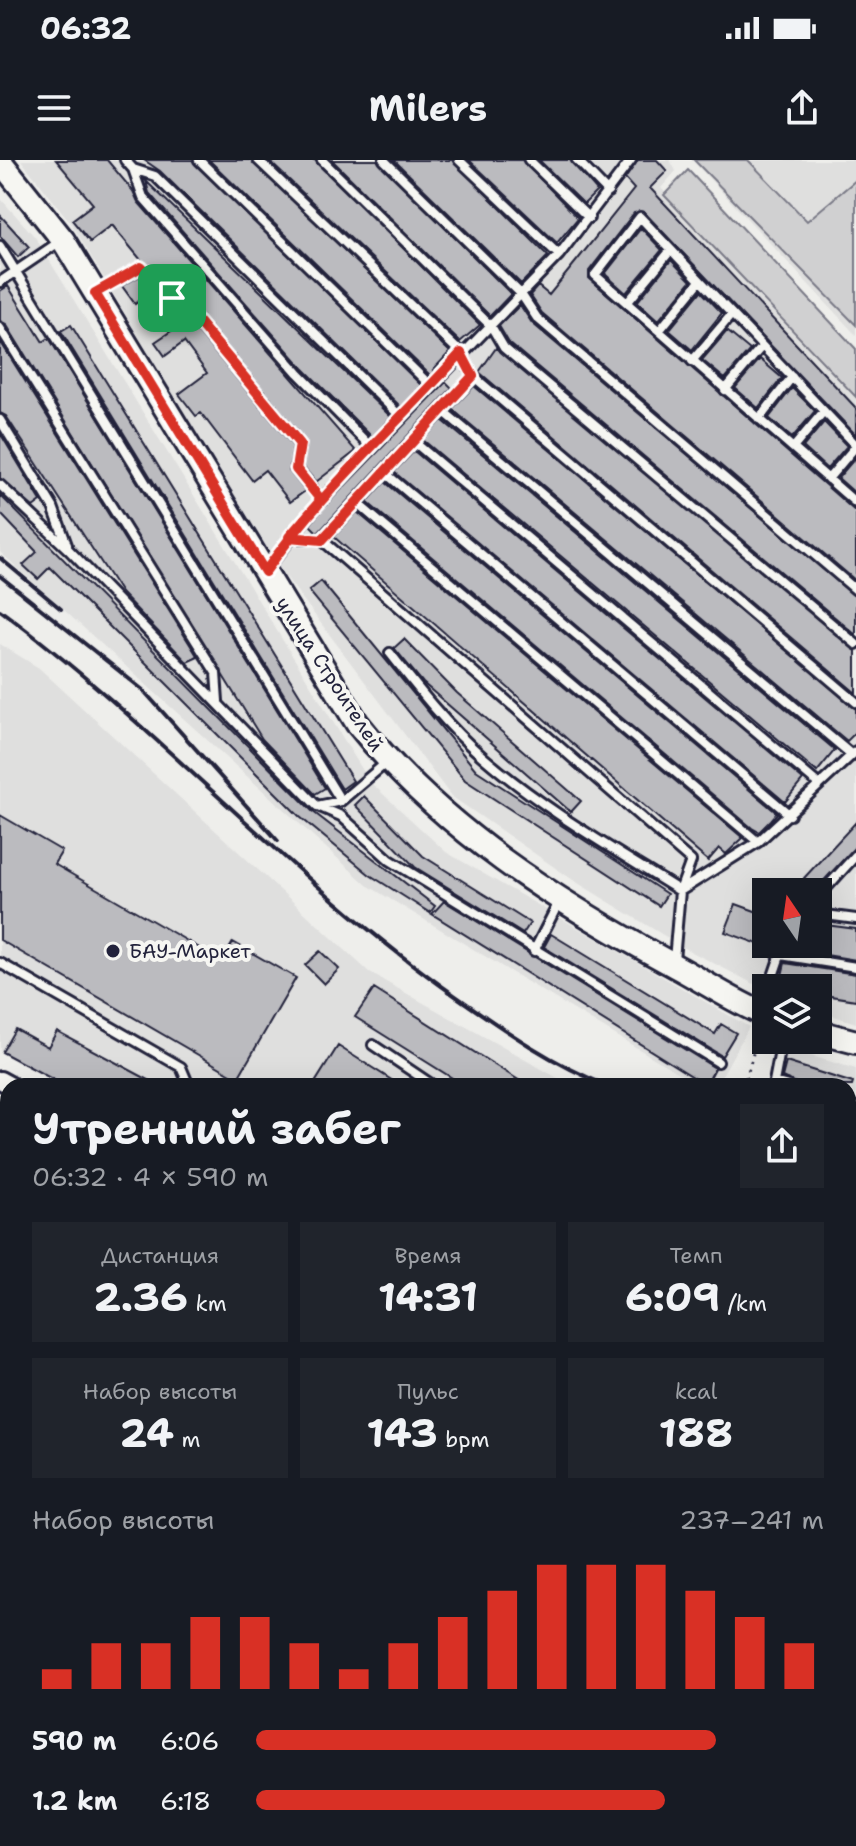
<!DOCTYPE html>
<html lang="ru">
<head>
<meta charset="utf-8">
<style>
  body { margin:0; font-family:"Shantell Sans",sans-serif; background:#20242c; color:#f1f3f6; height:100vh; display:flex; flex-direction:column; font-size:30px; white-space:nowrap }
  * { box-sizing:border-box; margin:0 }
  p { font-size:26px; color:#9ea1a6 }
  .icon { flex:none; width:44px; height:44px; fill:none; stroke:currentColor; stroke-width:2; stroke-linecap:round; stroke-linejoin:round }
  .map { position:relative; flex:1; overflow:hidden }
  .details { position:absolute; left:0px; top:918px; width:856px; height:768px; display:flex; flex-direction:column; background:#171b24; border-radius:24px 24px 0 0; box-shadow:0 8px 32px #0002 }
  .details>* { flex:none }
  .needle { width:52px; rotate:347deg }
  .buttons { position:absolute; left:752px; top:718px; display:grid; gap:16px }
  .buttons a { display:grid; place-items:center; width:80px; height:80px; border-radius:0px; background:#171b24; box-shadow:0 8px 32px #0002; font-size:40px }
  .pin { position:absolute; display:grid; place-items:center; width:68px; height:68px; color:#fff; margin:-34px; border-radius:16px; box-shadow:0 4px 12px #0006 }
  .round { display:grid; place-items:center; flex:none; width:84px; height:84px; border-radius:0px; background:#20242c }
  .summary { display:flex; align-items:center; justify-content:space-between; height:136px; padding:0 32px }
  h1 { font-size:44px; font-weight:700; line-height:60px }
  .metrics { display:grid; grid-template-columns:repeat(3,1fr); gap:12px; height:136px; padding:8px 32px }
  .metrics div { display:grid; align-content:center; border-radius:0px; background:#20242c; text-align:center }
  .metrics b { font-size:40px; font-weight:700 }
  .metrics small { font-size:22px; font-weight:400 }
  .metrics p { font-size:22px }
  .chart { height:224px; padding:16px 32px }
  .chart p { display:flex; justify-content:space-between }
  .chart svg { width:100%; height:144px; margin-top:8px; stroke:#d93025; stroke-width:6 }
  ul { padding:0 32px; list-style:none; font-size:26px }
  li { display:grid; grid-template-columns:128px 96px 1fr; align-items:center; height:60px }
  li i { height:20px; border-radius:10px; background:#d93025 }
  .status { display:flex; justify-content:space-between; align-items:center; height:56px; padding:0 40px; background:#171b24; direction:ltr }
  .status svg { height:22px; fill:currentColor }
  header { display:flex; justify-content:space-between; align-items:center; height:104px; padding:0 32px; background:#171b24; font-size:36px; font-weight:700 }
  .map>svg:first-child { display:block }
</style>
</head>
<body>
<div class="status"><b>06:32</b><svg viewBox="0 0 49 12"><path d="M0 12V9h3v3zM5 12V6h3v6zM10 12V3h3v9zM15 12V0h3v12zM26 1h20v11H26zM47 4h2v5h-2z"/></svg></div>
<header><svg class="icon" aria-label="menu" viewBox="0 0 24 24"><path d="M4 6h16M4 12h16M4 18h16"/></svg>Milers<svg class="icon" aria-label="share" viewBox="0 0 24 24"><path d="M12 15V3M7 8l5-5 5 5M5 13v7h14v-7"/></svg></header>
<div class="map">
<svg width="856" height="1686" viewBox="0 0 856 1686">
  <rect width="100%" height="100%" fill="#eeeeeb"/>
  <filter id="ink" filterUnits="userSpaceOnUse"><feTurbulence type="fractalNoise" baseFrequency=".0125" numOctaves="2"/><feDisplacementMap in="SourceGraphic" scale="16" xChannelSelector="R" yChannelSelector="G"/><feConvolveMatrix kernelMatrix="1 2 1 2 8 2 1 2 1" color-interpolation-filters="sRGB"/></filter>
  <g filter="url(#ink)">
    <path fill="#dfdfde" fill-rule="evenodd" d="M21,0h649l6,11 -15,17 195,207v628l-38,-12v-23l-52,2 -80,-41 -113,-69 -122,-84 -183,-243 -197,-330zM766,732h52v52h-52z
      M692,0h164v175z
      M0,38l35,39 335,545 76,70 303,175 -33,59h-16l-333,-201 -367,-333z
      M0,484l39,24 331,305 202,113h-507l-65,-35z
      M777,886l79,23v71l-8,-3v-51h-83z
      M848,998l8,2v298h-8z
      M0,1431l8,5v242h177l-5,8h-180z
      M848,1596l8,9v66l-17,15h-138l-7,-8h154z"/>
    <path fill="#d0d0d1" stroke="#797986" stroke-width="2" d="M694,0h54l59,61 49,-41v145z
      M688,10l168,179v48l-192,-202z
      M0,991l8,4v410l-8,15z"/>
    <path fill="#bbbbbf" stroke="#22223b" stroke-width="2" d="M56,0h51l26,31 5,11 218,249 -40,31 -13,-15 2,-27 -120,-144 -9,-4 -35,-32 -29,-35 -22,17 -18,-22 21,-16z
      M144,0h48l230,226 -21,21 -241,-236z
      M209,0h42l199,192 -17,18 2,2 -4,4z
      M268,0h47l165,165 -20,17z
      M332,0h45l134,134 -21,22z
      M394,0h58l96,96 -27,28z
      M469,0h53l56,58 -21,25z
      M539,0h31l27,31 -13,13z
      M638,0h19l10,11 -17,17 206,220v27l-212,-223 -10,1 -45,58v7l267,234v69l-314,-268 -12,-18 8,-9 11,9 30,-37 55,-69 -9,-10z
      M146,21l245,236 -19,20 -69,-69 -154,-175z
      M0,55l29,32 -11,10 -18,-21z
      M641,68l21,22 -36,43 -21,-19z
      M671,100l20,21 -33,40 -21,-19z
      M140,116l27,27 9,3 117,140 -4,25 16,20 -15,11 -25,-32 -13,10 -51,-67 -5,3 -17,-22 28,-21 -23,-31 -19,14 -10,-14 19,-13 -26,-35 -13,10 -13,-18z
      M8,126l35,56 6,-4 276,450 -10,6 -53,-55 -256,-415 -6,-3v-30z
      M701,131l21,22 -30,37 -23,-20z
      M520,145l12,18 324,274v38l-347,-292 -10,-17z
      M71,165l282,456 -11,8 -281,-458z
      M727,171l23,19 -25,29 -23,-19z
      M0,181l198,316 -11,5 -66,-69 -115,-177 -6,-3z
      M496,188l360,303v42l-377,-321z
      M760,199l22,19 -24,30 -23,-20z
      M446,222l6,6 -134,145 -8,-8 15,-19z
      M474,226l382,323v23l-9,9 -395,-332z
      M792,228l23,23 -23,27 -23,-20z
      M442,260l393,330 -18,22 -394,-332z
      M824,262l23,24 -20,23 -24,-22z
      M0,273l41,68 -8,6 -33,-29z
      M414,291l389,329 -18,22 -391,-330z
      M856,297v37l-18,-16z
      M385,322l392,331 -6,7 -12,12 -7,-4 -385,-326z
      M0,335l312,316 123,95 -5,7 -60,-38 -70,-58 -250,-250 -12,12 -15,-14 14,-13 -37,-39z
      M357,352l386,326 -17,16 -7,-6 -11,13 -374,-324z
      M321,421l155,189 191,124 -8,12 -194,-126 -156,-189z
      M404,479l53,54 124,108 -10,11 -148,-129 -29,-35z
      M364,636l59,60 107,67 -7,11 -108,-67 -60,-62z
      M0,655l62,36 -8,13 168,97 11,-19 63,36 -58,100 -238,-138z
      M856,662v24l-40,43 -12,-11z
      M444,741l271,167 -9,17 -274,-171z
      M736,744l30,11v29h11l-2,6 -50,-18z
      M818,764l38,5v31l-66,-11 1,-5h27z
      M551,774l164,100 6,-10 15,9 -14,23 -178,-109z
      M320,791l19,18 -15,15 -19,-19z
      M785,803l71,11v26l-38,-6v-6h-39z
      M374,829l154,97h-63l-110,-69z
      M15,869l33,18 9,-16 103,55h-95l-63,-34z
      M338,886l63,40h-88z
      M786,902l67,21 -1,3h-44l-15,-4 -11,-5z"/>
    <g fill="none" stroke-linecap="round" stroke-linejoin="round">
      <g stroke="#22223b" stroke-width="14">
        <path id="lane" d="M125,0l8,9 22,7 246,241
          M199,0l232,226
          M258,0l203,193 12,23 383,326
          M322,0l169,166 13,22 352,296
          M384,0l137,134 16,24 319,272
          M459,0l100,95
          M529,0l60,58
          M577,0l31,32
          M133,9l10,28 155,176 73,74
          M0,86l341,555
          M0,122l62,-42
          M97,132l44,-25 31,31 8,2 120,144 -4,25 25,31
          M627,143l44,-53
          M0,168l216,345 2,28
          M659,171l41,-50
          M692,201l40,-47
          M725,230l37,-44
          M442,250l410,345
          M759,259l33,-42
          M0,260l53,87 14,38
          M413,281l404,342
          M856,285l-216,-228 -45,58 261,228
          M793,288l31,-37
          M384,312l406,343
          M828,319l28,-33
          M0,325l68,64 249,257 24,-5 46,-39
          M357,343l401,339
          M289,377l33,3 369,321 -11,30 -6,69
          M322,380l151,-164
          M268,408l53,-68 238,-245 72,-95
          M390,493c29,37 58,74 93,104 60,52 130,92 197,134l78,-49 98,-91
          M318,646l23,10 49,44 328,202
          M818,737l38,-42
          M818,754l38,5
          M534,791l25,-49
          M781,795l75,12
          M0,803l181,104 8,19
          M769,828l15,-44
          M782,880l-8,42 14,4
          M373,885l61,41
          M848,944l8,3
          M848,1028l8,-4
          M848,1096l8,-5
          M848,1158l8,-5
          M848,1220l8,-4
          M0,1374l8,4
          M0,1409l8,4
          M389,1678l15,8
          M485,1678l15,8
          M596,1686l4,-8"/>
      </g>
      <g stroke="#22223b" stroke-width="22">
        <path id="street" d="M0,920l11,6
          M848,1309l8,1
          M848,1535h8
          M503,1686l4,-8"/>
      </g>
      <g stroke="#22223b" stroke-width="28">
        <path id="secondary" d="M0,1l63,79 294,483c84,106 200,179 318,243 30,16 59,36 91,49
          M818,872l38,10"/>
      </g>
      <path stroke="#22223b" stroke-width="3" stroke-dasharray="2 6" stroke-linecap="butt" d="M744,926l15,-54
        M0,979l8,4
        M522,1681l10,5"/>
      <use href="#lane" stroke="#f6f6f2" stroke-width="8"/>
      <use href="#street" stroke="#f6f6f2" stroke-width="16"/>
      <use href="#secondary" stroke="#f6f6f2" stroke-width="22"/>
      <path stroke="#22223b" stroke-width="4" d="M0,398l61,51
        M0,416l143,114 135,151
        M0,450c161,119 293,272 457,387 47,33 97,68 151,89
        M848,994l8,1"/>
    </g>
  </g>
  <g fill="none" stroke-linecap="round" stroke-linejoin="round" filter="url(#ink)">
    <g stroke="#fff" stroke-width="16">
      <path id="route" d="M172,138l8,2 120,144 -4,25 25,31 -32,37 33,3 151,-164 -12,-23c-66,73 -140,138 -196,219l-170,-279 46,-26 31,31"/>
    </g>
    <use href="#route" stroke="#d93025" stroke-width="10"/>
  </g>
  <circle fill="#22223b" stroke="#f6f6f2" stroke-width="3" cx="113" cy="791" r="8"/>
  <g text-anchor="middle" stroke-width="8" stroke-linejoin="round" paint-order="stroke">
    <g font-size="20" fill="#22223b" stroke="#f6f6f2">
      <text transform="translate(330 514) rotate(57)" y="7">улица Строителей</text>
    </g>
    <g font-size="20" fill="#22223b" stroke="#f6f6f2" text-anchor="start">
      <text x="129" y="798">БАУ-Маркет</text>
    </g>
  </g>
</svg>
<div class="buttons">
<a><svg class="needle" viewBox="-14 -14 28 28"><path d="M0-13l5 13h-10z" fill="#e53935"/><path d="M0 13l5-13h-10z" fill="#9ea1a6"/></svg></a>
<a><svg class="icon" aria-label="layers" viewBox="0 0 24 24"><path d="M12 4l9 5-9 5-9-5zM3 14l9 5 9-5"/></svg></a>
</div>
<div class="pin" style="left:172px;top:138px;background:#1e9e55"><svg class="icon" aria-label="arrive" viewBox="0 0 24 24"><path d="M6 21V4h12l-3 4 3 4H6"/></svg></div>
<section class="details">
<div class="summary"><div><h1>Утренний забег</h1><p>06:32 · 4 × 590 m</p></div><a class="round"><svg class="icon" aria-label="share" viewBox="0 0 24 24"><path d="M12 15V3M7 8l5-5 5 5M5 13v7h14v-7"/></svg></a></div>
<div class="metrics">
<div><p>Дистанция</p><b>2.36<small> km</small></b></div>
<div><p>Время</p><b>14:31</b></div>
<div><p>Темп</p><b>6:09<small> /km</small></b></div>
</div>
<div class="metrics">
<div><p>Набор высоты</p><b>24<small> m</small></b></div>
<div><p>Пульс</p><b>143<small> bpm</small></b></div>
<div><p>kcal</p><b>188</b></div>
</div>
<div class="chart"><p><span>Набор высоты</span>237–241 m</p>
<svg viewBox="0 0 160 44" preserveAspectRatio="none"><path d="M5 44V38M15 44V30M25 44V30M35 44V22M45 44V22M55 44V30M65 44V38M75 44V30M85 44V22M95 44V14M105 44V6M115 44V6M125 44V6M135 44V14M145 44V22M155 44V30"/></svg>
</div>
<ul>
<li><b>590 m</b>6:06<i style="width:81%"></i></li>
<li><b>1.2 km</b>6:18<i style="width:72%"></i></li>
</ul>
</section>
</div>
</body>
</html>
